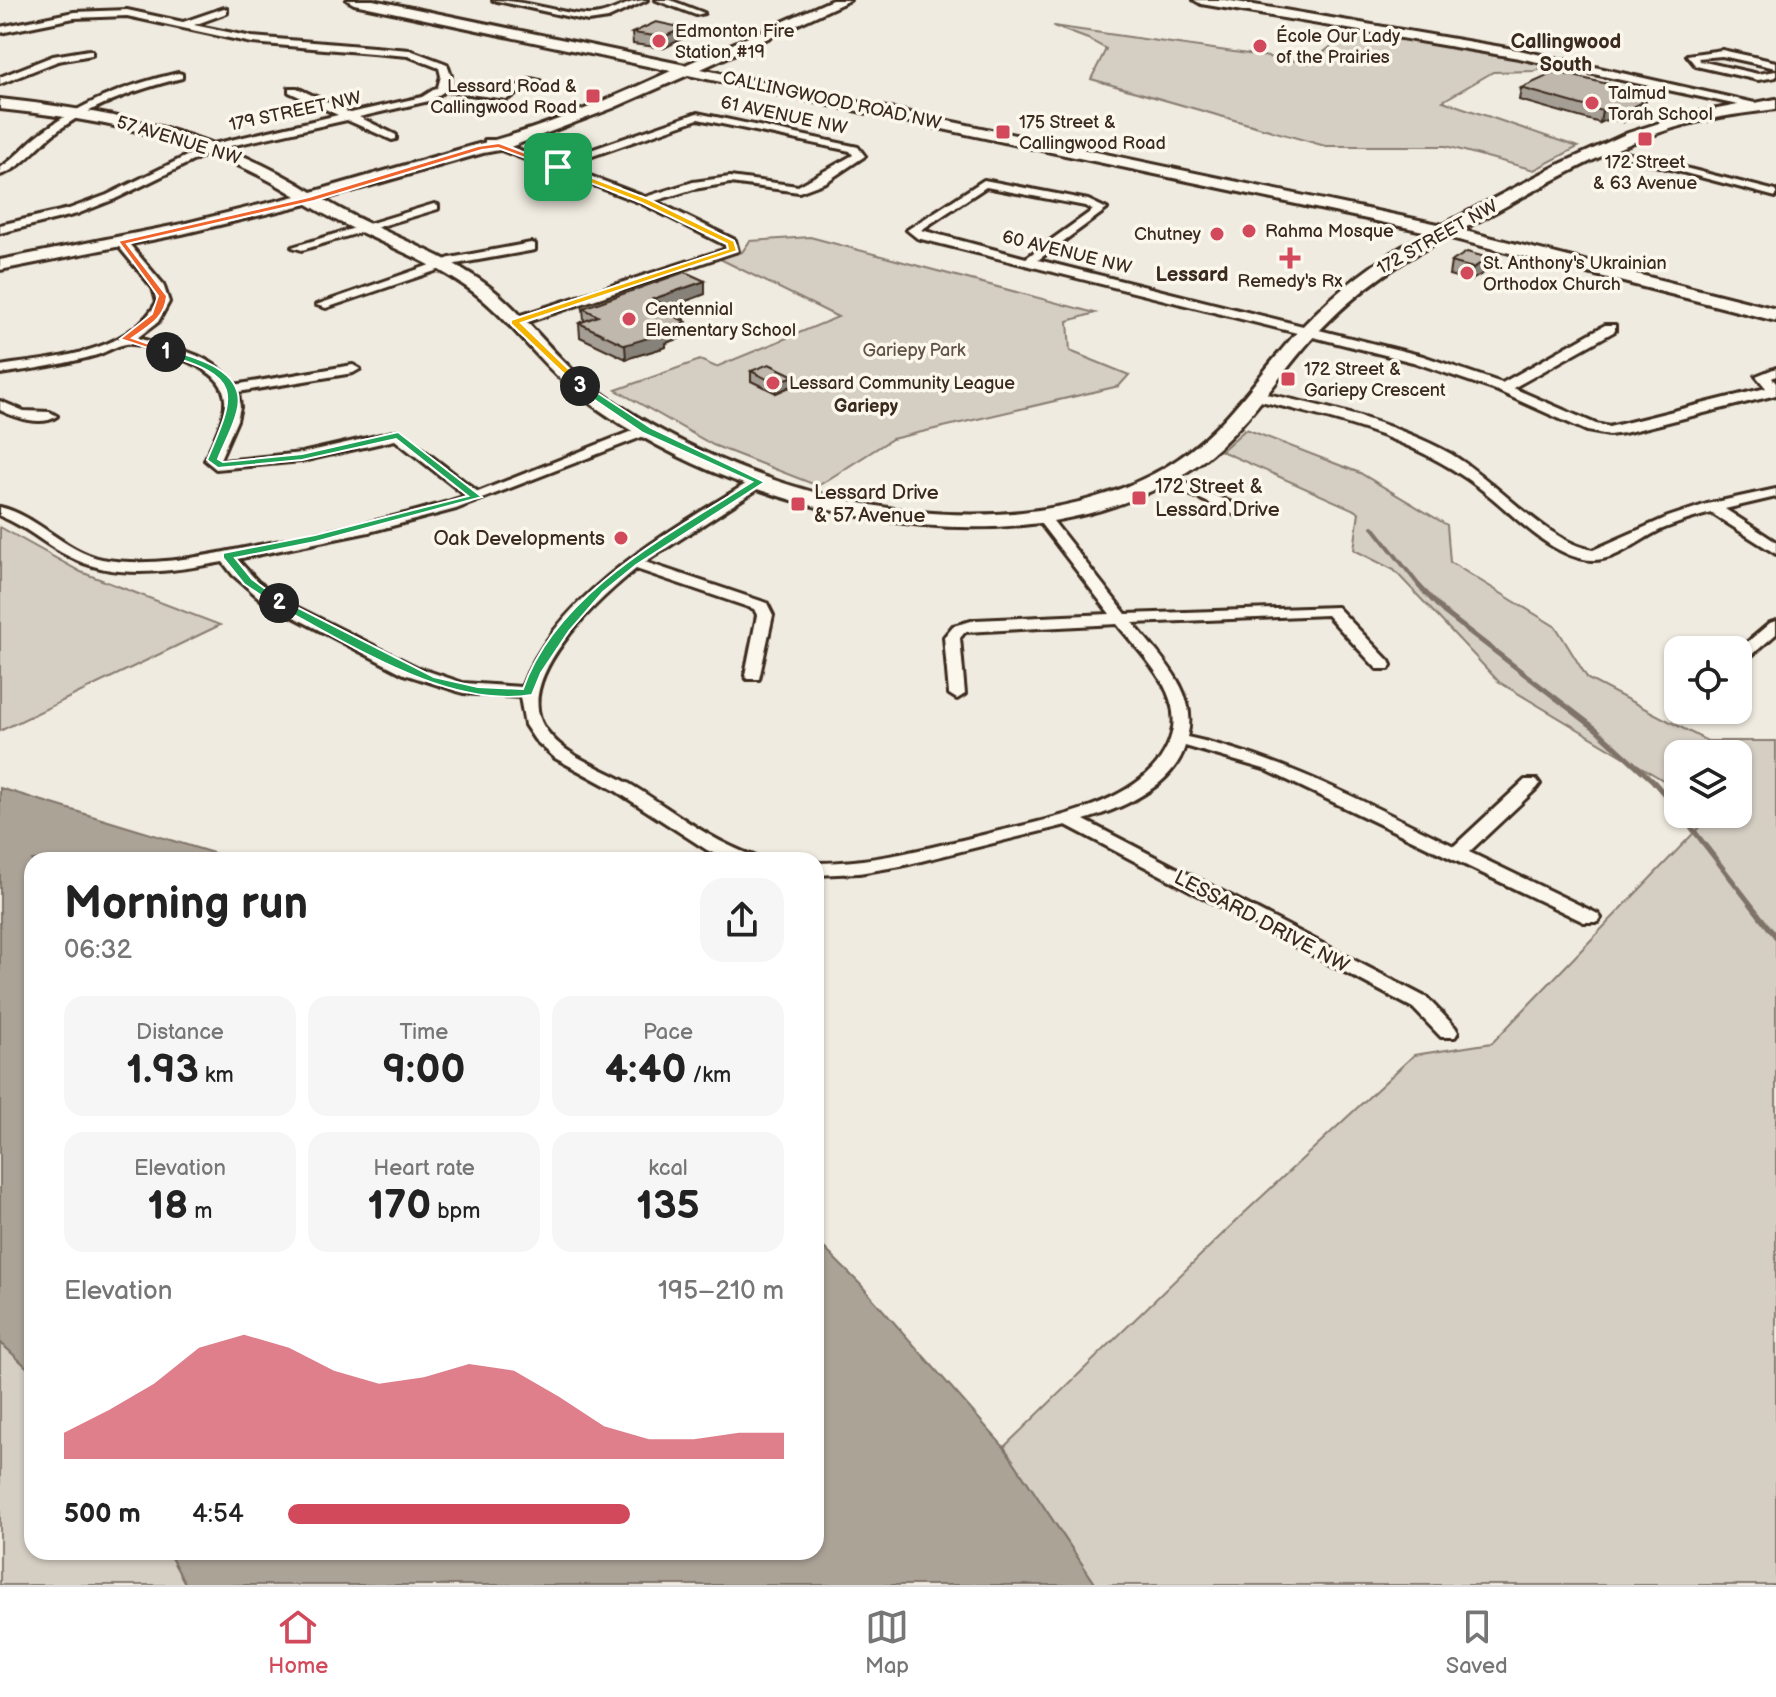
<!DOCTYPE html>
<html lang="en">
<head>
<meta charset="utf-8">
<style>
  body { margin:0; font-family:"Balsamiq Sans",sans-serif; background:#f6f6f6; color:#222; height:100vh; display:flex; flex-direction:column; font-size:30px; white-space:nowrap }
  * { box-sizing:border-box; margin:0 }
  p { font-size:26px; color:#767676 }
  .icon { flex:none; width:44px; height:44px; fill:none; stroke:currentColor; stroke-width:2; stroke-linecap:round; stroke-linejoin:round }
  .map { position:relative; flex:1; overflow:hidden }
  .side { position:absolute; left:24px; top:852px; width:800px; height:708px; display:flex; flex-direction:column; background:#fff; border-radius:24px; box-shadow:0 2px 6px #0004 }
  .side>* { flex:none }
  .buttons { position:absolute; left:1664px; top:636px; display:grid; gap:16px }
  .buttons a { display:grid; place-items:center; width:88px; height:88px; border-radius:16px; background:#fff; box-shadow:0 2px 6px #0004; font-size:40px }
  .pin { position:absolute; display:grid; place-items:center; width:68px; height:68px; color:#fff; margin:-34px; border-radius:16px; box-shadow:0 4px 12px #0006 }
  .km { position:absolute; width:40px; height:40px; margin:-20px; border-radius:50%; background:#222; color:#fff; font-size:22px; line-height:40px; text-align:center }
  .round { display:grid; place-items:center; flex:none; width:84px; height:84px; border-radius:24px; background:#f6f6f6 }
  .overview { display:flex; align-items:center; justify-content:space-between; height:136px; padding:0 40px }
  h1 { font-size:44px; font-weight:700; line-height:60px }
  .stats { display:grid; grid-template-columns:repeat(3,1fr); gap:12px; height:136px; padding:8px 40px }
  .stats div { display:grid; align-content:center; border-radius:20px; background:#f6f6f6; text-align:center }
  .stats b { font-size:40px; font-weight:700 }
  .stats small { font-size:22px; font-weight:400 }
  .stats p { font-size:22px }
  .chart { height:224px; padding:16px 40px }
  .chart p { display:flex; justify-content:space-between }
  .chart svg { width:100%; height:144px; margin-top:8px; fill:#d1495b; opacity:.7 }
  ul { padding:0 40px; list-style:none; font-size:26px }
  li { display:grid; grid-template-columns:128px 96px 1fr; align-items:center; height:60px }
  li i { height:20px; border-radius:10px; background:#d1495b }
  .tabs { display:flex; justify-content:space-around; align-items:center; height:112px; border-top:2px solid #e0e0e0; background:#fff; font-size:22px; color:#767676 }
  .tabs a { display:grid; justify-items:center; gap:4px }
  .tabs .selected { color:#d1495b }
  .map>svg:first-child { display:block }
</style>
</head>
<body>
<div class="map">
<svg width="1776" height="1585" viewBox="0 0 1776 1585">
  <rect width="100%" height="100%" fill="#f0ebe0"/>
  <filter id="ink" filterUnits="userSpaceOnUse"><feTurbulence type="fractalNoise" baseFrequency=".0125" numOctaves="2"/><feDisplacementMap in="SourceGraphic" scale="16" xChannelSelector="R" yChannelSelector="G"/><feConvolveMatrix kernelMatrix="1 2 1 2 8 2 1 2 1" color-interpolation-filters="sRGB"/></filter>
  <g filter="url(#ink)">
    <path fill="#d5cec3" stroke="#887c70" stroke-width="2" d="M1053,26l257,37 44,-35 201,34 -20,9 -42,1 -50,29 135,46 -44,23 -88,-24h-121l-234,-67 15,-30 -18,-10z
      M810,237l285,76 -27,8 2,30 59,24 -10,11 -227,53 -74,47 -105,-41 -97,-55 84,-30 16,7 122,-50 -120,-59 24,-6 8,-11z
      M1246,429l114,44 87,52 3,37 106,65 32,52 119,62h69v844h-680l-92,-138 236,-230 174,-162 78,-12 220,-229h26v-60h-60v35l-179,-107 -105,-112 -40,-20 5,-38 -138,-61z
      M0,527l81,45 139,53 -220,106z
      M0,1342l32,30v180h136l18,33h-186z"/>
    <path fill="#aca397" stroke="#7f7367" stroke-width="2" d="M0,788l236,72h-204v512l-32,-30z
      M816,1240l44,44 144,163 92,138h-910l-18,-33h648z"/>
    <g fill="none" stroke-linecap="round" stroke-linejoin="round">
      <path stroke="#7f7367" stroke-width="4" d="M1373,527l48,61"/>
      <path stroke="#7f7367" stroke-width="5" d="M1419,586l25,26 152,117 57,52 25,29
        M1681,814l95,123"/>
      <g stroke="#3b2a1e" stroke-width="6">
        <path id="street" d="M493,0c32,0 62,12 93,15 22,2 39,-15 61,-15l-39,18 -20,3z
          M656,0h14l34,13 -8,2z
          M224,8l3,1v4l-33,12 58,12 158,13 37,14 4,12 -2,10 56,7 26,-14 9,2 -33,18 -62,-8 -16,10 -70,16 37,18v4l-4,1 -45,-20 -130,29 -102,50 -38,15 -77,19v-8l69,-16 38,-14 102,-50 129,-30 -49,-23v-4h8l53,25 72,-16 16,-10 3,-11 -2,-8 -31,-12 -156,-13 -125,-27 -53,2 -74,15v-6l74,-15 53,-2 56,12z
          M89,50l3,1v4l-34,6 -58,23v-7l53,-21z
          M1722,50l54,12v6l-54,-12 -24,2 2,3 58,13 18,-3v6l-18,3 -62,-14 -9,-11z
          M178,73l4,1v4c-44,11 -85,25 -122,51 -21,14 -36,39 -60,46v-7c16,-10 27,-25 42,-36 41,-30 87,-48 136,-59z
          M697,113l161,34 7,9 -39,26 -27,10 -69,-9 -36,6 -39,12 80,39 3,11 -219,74h-10v-6l217,-70 -1,-4 -84,-42 -156,-59v-4h8l60,23zM698,119l152,32 3,4 -55,31 -68,-9 -37,5 -48,15 -81,-31z
          M1602,147l174,44v6l-174,-46z
          M984,180l104,20 19,9 -69,51 385,96 79,27 103,-58h10v6l-102,57 83,36 13,3 157,-39 -10,-12 20,-8v8l-4,2 4,5v12l-152,38 -15,2 -22,-4 -89,-40 -85,-29 -496,-124 -10,-8zM986,187l99,19 8,4 -67,48 -105,-28z
          M434,204l4,1v4l-136,41 -10,-3z
          M121,238l4,1 38,45 6,18 -11,20 -21,16c34,9 76,15 97,47l119,-20 7,4 -7,4 -115,19 2,15 -3,13 -17,39 4,2 78,-8 96,-22 80,61 164,-65h10v6l-196,76 -87,23 -132,27 21,23 34,23 124,62 47,16 59,4c36,-96 150,-157 232,-208h10v6l-119,77 122,41 6,12 -14,64h-12l-2,-4 12,-60 -3,-6 -118,-40c-36,29 -128,112 -89,162 19,26 54,36 81,52 42,25 78,56 126,73l2,4h-27l-22,-10 -91,-59 -61,-33 -20,-18 -10,-15 -5,-28 -57,-4 -59,-19 -141,-73 -30,-26 -10,-13c-49,9 -107,19 -153,-5 -25,-12 -44,-31 -70,-41v-9c38,9 64,44 102,52 54,10 110,-5 163,-15 68,-13 135,-26 201,-48l-71,-56 -93,21 -86,8 -11,-9c26,-55 37,-80 -31,-104 -12,-4 -35,-14 -48,-12 -9,1 -20,8 -29,11 -31,9 -64,14 -97,19v-8c53,-8 128,-12 157,-64l-4,-14 -38,-46z
          M531,243l4,1v6l-79,14 -130,44 -10,-3 134,-47z
          M1257,392c66,14 134,29 194,62 43,25 95,88 142,96l75,-33 39,-13 69,-15v8l-51,12 51,33v12l-65,-41c-15,4 -31,9 -46,15 -23,9 -46,32 -72,32 -38,-1 -75,-41 -102,-63 -70,-59 -153,-77 -239,-98v-6z
          M0,401l24,10 26,1 7,4c-15,11 -41,2 -57,-6z
          M1164,473l81,36 2,3 -7,4 -5,-1 -76,-35v-6z
          M1041,511l5,1 80,102 211,-7 52,54 2,4 -2,4h-12l-50,-54 -194,8c25,32 67,69 54,114 95,20 180,67 267,109l71,-66h12l3,4 -3,4 -68,64 129,62 3,4 -3,4h-14l-320,-153 -79,-23c-12,41 -65,63 -101,74l343,178 28,29 3,5 -3,5h-14l-28,-29 -347,-183 -165,41 -42,7 -43,2v-12c58,0 111,-15 167,-28 51,-13 124,-24 164,-61 13,-12 23,-28 26,-46 6,-40 -34,-76 -56,-104l-152,8 -5,6 5,56 -8,5 -8,-5 -5,-57 9,-11 22,-6 135,-6 -76,-99z
          M1776,621v13l-32,28 -6,1v-13l32,-27z"/>
      </g>
      <g stroke="#3b2a1e" stroke-width="6">
        <path id="secondary" d="M347,0h26l312,65 147,-65h18l-149,69 742,156 115,-60 70,-32 53,-17 57,-11 -219,-47 -318,-54 -7,-4h31l294,50 236,53 21,-4v10c-39,5 -78,10 -115,23 -71,24 -134,64 -200,98l315,79v12l-329,-84c-53,27 -98,60 -138,105 -42,48 -72,101 -129,134 -175,104 -449,36 -601,-81 -41,-32 -69,-77 -111,-107 -50,-35 -109,-52 -161,-84l-125,30 -182,36v-10l182,-36 114,-28c-91,-57 -190,-76 -296,-87v-10c111,12 216,33 312,93l163,-47c68,-16 133,-45 196,-74l-317,-67zM688,75l740,157h1c-53,27 -98,62 -138,107 -41,47 -71,97 -127,129 -169,97 -423,29 -571,-81 -42,-31 -70,-78 -113,-107 -49,-33 -107,-50 -157,-81l160,-46 22,-4 108,-41z"/>
      </g>
      <use href="#street" fill="#fbf7ec" fill-rule="evenodd"/>
      <use href="#secondary" fill="#fbf7ec" fill-rule="evenodd"/>
    </g>
    <path fill="#a59e95" stroke="#3b2a1e" stroke-width="2" d="M684,28v10l-20,10 -31,-4 -1,-11z
      M1521,88l126,5 -2,11 -7,11 -15,7 -15,-3 -8,4 -81,-23z
      M1451,262l36,9 -17,10 -21,-6z
      M705,281v13l-36,13 15,14 3,15 -21,7v4l-40,12 -46,-22 -1,-14 5,-2 -1,-13z
      M751,371l43,14 -18,8 -25,-12z"/>
    <path fill="#868179" stroke="#3b2a1e" stroke-width="2" d="M684,28v10l-20,10 -1,-11z
      M1647,93l-2,11 -7,11 -15,7 3,-11z
      M1610,107l-2,12 -8,4 2,-12z
      M1489,258l-2,13 -17,10 3,-13z
      M705,281v13l-51,19 -1,-14z
      M684,315v8l2,-1 1,14 -21,7v4l-40,12 -1,-14 51,-28z
      M794,376v9l-18,8 -1,-10z"/>
    <path fill="#c0b8ad" stroke="#3b2a1e" stroke-width="2" d="M656,22l28,6 -21,9 -31,-4z
      M1556,72l91,21 -6,10 -15,8 -16,-4 -8,4 -81,-23z
      M1467,252l22,6 -16,10 -22,-6z
      M685,272l20,9 -52,18 31,16 -8,2 10,5 -25,9 4,2 -40,12 -46,-22 19,-7 -15,-8z
      M769,364l25,12 -19,7 -24,-12z"/>
  </g>
  <path fill="#f0652b" stroke="#fff" stroke-width="2" d="M499,143l63,24 -7,2 -57,-21 -16,2 -168,51 -187,43 40,52c-2,22 -18,30 -35,42l39,14 -5,2 -46,-15 32,-25 6,-18 -40,-55 191,-44 169,-51z"/>
  <path fill="#22a559" stroke="#fff" stroke-width="2" d="M166,349c30,8 83,22 71,63 -4,16 -13,32 -19,47l5,3 79,-8 96,-22 84,65 -167,45 -80,16 17,21 32,24 -9,2 -31,-21 -21,-26v-5l92,-18 153,-39 -72,-57 -94,21 -84,8 -11,-8c30,-69 35,-83 -44,-106z"/>
  <path fill="#22a559" stroke="#fff" stroke-width="2" d="M577,384h7l67,44 114,54 -129,83 -33,27 -34,39 -28,42 -9,22c-86,14 -183,-52 -257,-90v-5h8l151,77 44,10 45,2c33,-97 148,-156 229,-207l-109,-49 -66,-45z"/>
  <path fill="#f5b400" stroke="#fff" stroke-width="2" d="M558,165l90,34 86,42 3,10 -216,72 63,61 -4,5 -69,-65v-4l217,-71 -1,-5 -85,-41 -87,-34z"/>
  <g fill="#d1495b" stroke="#fbf7ec" stroke-width="3">
    <circle cx="659" cy="41" r="8"/>
    <circle cx="1260" cy="46" r="8"/>
    <rect x="585" y="88" width="16" height="16" rx="4"/>
    <circle cx="1592" cy="103" r="8"/>
    <rect x="995" y="124" width="16" height="16" rx="4"/>
    <rect x="1637" y="131" width="16" height="16" rx="4"/>
    <circle cx="1249" cy="231" r="8"/>
    <circle cx="1217" cy="234" r="8"/>
    <path d="M1286 246h8v8h8v8h-8v8h-8v-8h-8v-8h8z"/>
    <circle cx="1467" cy="273" r="8"/>
    <circle cx="629" cy="319" r="8"/>
    <rect x="1280" y="371" width="16" height="16" rx="4"/>
    <circle cx="773" cy="383" r="8"/>
    <rect x="1131" y="490" width="16" height="16" rx="4"/>
    <rect x="790" y="496" width="16" height="16" rx="4"/>
    <circle cx="621" cy="538" r="8"/>
  </g>
  <g text-anchor="middle" stroke-width="7" stroke-linejoin="round" paint-order="stroke">
    <g font-size="18" fill="#3b2a1e" stroke="#fbf7ec" text-anchor="start">
      <text x="675" y="37">Edmonton Fire<tspan x="675" dy="21">Station #19</tspan></text>
      <text x="1276" y="42">École Our Lady<tspan x="1276" dy="21">of the Prairies</tspan></text>
      <text x="577" y="92" text-anchor="end">Lessard Road &amp;<tspan x="577" dy="21">Callingwood Road</tspan></text>
      <text x="1608" y="99">Talmud<tspan x="1608" dy="21">Torah School</tspan></text>
      <text x="1019" y="128">175 Street &amp;<tspan x="1019" dy="21">Callingwood Road</tspan></text>
      <text x="1645" y="168" text-anchor="middle">172 Street<tspan x="1645" dy="21">&amp; 63 Avenue</tspan></text>
      <text x="1265" y="237">Rahma Mosque</text>
      <text x="1201" y="240" text-anchor="end">Chutney</text>
      <text x="1483" y="269">St. Anthony's Ukrainian<tspan x="1483" dy="21">Orthodox Church</tspan></text>
      <text x="1290" y="287" text-anchor="middle">Remedy's Rx</text>
      <text x="645" y="315">Centennial<tspan x="645" dy="21">Elementary School</tspan></text>
      <text x="1304" y="375">172 Street &amp;<tspan x="1304" dy="21">Gariepy Crescent</tspan></text>
      <text x="789" y="389">Lessard Community League</text>
    </g>
    <g font-size="18" fill="#3b2a1e" stroke="#fbf7ec">
      <text transform="translate(832 100) rotate(12)" y="6">CALLINGWOOD ROAD NW</text>
      <text transform="translate(295 111) rotate(-12)" y="6">179 STREET NW</text>
      <text transform="translate(784 115) rotate(12)" y="6">61 AVENUE NW</text>
      <text transform="translate(179 140) rotate(17)" y="6">57 AVENUE NW</text>
      <text transform="translate(1437 237) rotate(-29)" y="6">172 STREET NW</text>
      <text transform="translate(1067 252) rotate(14)" y="6">60 AVENUE NW</text>
    </g>
    <g font-size="18" fill="#625347" stroke="#fbf7ec">
      <text x="914" y="356">Gariepy Park</text>
    </g>
    <g font-size="18" font-weight="bold" fill="#3b2a1e" stroke="#fbf7ec">
      <text x="866" y="412">Gariepy</text>
    </g>
    <g font-size="20" font-weight="bold" fill="#3b2a1e" stroke="#fbf7ec">
      <text x="1566" y="48">Callingwood<tspan x="1566" dy="23">South</tspan></text>
      <text x="1192" y="281">Lessard</text>
    </g>
    <g font-size="20" fill="#3b2a1e" stroke="#fbf7ec" text-anchor="start">
      <text x="1155" y="493">172 Street &amp;<tspan x="1155" dy="23">Lessard Drive</tspan></text>
      <text x="814" y="499">Lessard Drive<tspan x="814" dy="23">&amp; 57 Avenue</tspan></text>
      <text x="605" y="545" text-anchor="end">Oak Developments</text>
    </g>
    <g font-size="20" fill="#3b2a1e" stroke="#fbf7ec">
      <text transform="translate(1262 921) rotate(28)" y="7">LESSARD DRIVE NW</text>
    </g>
  </g>
</svg>
<div class="buttons">
<a><svg class="icon" aria-label="locate" viewBox="0 0 24 24"><circle cx="12" cy="12" r="6"/><path d="M12 2v4M12 18v4M2 12h4M18 12h4"/></svg></a>
<a><svg class="icon" aria-label="layers" viewBox="0 0 24 24"><path d="M12 4l9 5-9 5-9-5zM3 14l9 5 9-5"/></svg></a>
</div>
<div class="pin" style="left:558px;top:167px;background:#1e9e55"><svg class="icon" aria-label="arrive" viewBox="0 0 24 24"><path d="M6 21V4h12l-3 4 3 4H6"/></svg></div>
<b class="km" style="left:166px;top:352px">1</b>
<b class="km" style="left:279px;top:603px">2</b>
<b class="km" style="left:580px;top:386px">3</b>
<section class="side">
<div class="overview"><div><h1>Morning run</h1><p>06:32</p></div><a class="round"><svg class="icon" aria-label="share" viewBox="0 0 24 24"><path d="M12 15V3M7 8l5-5 5 5M5 13v7h14v-7"/></svg></a></div>
<div class="stats">
<div><p>Distance</p><b>1.93<small> km</small></b></div>
<div><p>Time</p><b>9:00</b></div>
<div><p>Pace</p><b>4:40<small> /km</small></b></div>
</div>
<div class="stats">
<div><p>Elevation</p><b>18<small> m</small></b></div>
<div><p>Heart rate</p><b>170<small> bpm</small></b></div>
<div><p>kcal</p><b>135</b></div>
</div>
<div class="chart"><p><span>Elevation</span>195–210 m</p>
<svg viewBox="0 0 160 44" preserveAspectRatio="none"><path d="M0 44V36L10 29L20 21L30 10L40 6L50 10L60 17L70 21L80 19L90 15L100 17L110 25L120 34L130 38L140 38L150 36L160 36V44z"/></svg>
</div>
<ul>
<li><b>500 m</b>4:54<i style="width:69%"></i></li>
</ul>
</section>
</div>
<nav class="tabs">
<a class="selected"><svg class="icon" aria-label="home" viewBox="0 0 24 24"><path d="M3 11l9-7 9 7M6 9v11h12V9"/></svg>Home</a>
<a><svg class="icon" aria-label="map" viewBox="0 0 24 24"><path d="M3 6l6-2 6 2 6-2v14l-6 2-6-2-6 2zM9 4v14M15 6v14"/></svg>Map</a>
<a><svg class="icon" aria-label="saved" viewBox="0 0 24 24"><path d="M7 4h10v16l-5-4-5 4z"/></svg>Saved</a>
</nav>
</body>
</html>
